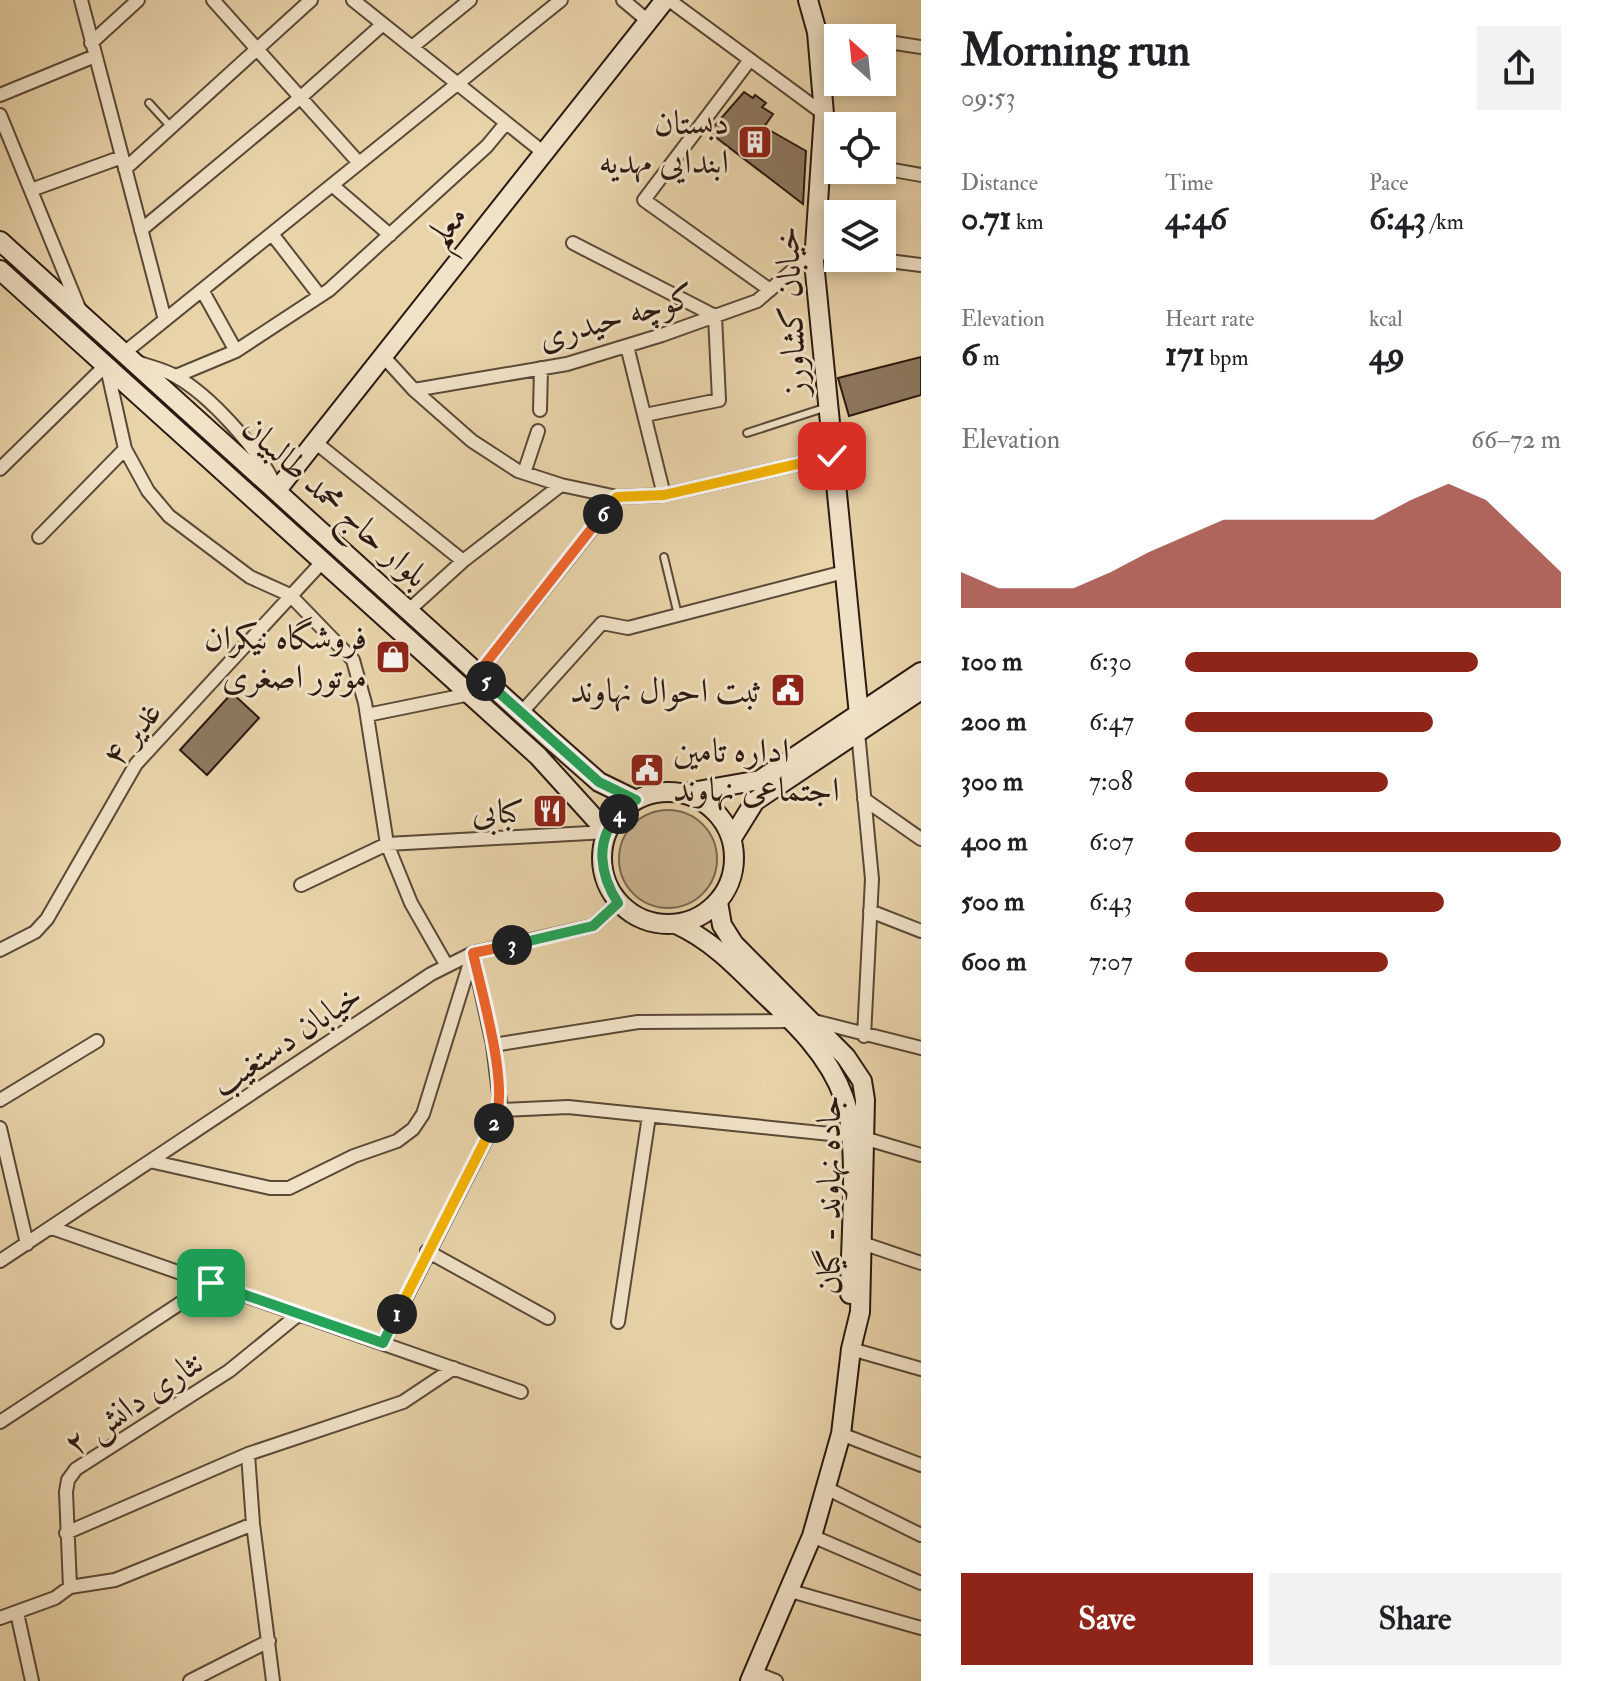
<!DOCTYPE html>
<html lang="en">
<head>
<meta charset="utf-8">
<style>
  body { margin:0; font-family:"IM FELL Double Pica",Amiri,serif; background:#f2f2f2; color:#202124; height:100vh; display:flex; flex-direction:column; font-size:30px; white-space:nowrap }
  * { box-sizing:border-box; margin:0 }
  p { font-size:26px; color:#757577 }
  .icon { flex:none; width:44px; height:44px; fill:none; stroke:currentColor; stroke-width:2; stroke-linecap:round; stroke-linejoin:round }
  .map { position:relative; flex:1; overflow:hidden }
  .sheet { display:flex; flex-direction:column; background:#fff; width:680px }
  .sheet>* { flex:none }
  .needle { width:52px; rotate:333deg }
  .controls { position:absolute; left:824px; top:24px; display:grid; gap:16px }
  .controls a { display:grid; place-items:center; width:72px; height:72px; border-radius:0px; background:#fff; box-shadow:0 4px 12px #0003; font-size:40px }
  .pin { position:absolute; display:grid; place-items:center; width:68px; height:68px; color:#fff; margin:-34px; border-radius:16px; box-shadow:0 4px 12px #0006 }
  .km { position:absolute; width:40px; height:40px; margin:-20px; border-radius:50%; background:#222; color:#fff; font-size:22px; line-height:40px; text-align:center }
  .round { display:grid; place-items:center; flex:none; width:84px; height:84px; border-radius:0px; background:#f2f2f2 }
  .head { display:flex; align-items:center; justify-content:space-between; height:136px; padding:0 40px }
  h1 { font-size:44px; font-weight:800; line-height:60px }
  .metrics { display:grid; grid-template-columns:repeat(3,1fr); gap:12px; height:136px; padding:8px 40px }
  .metrics div { display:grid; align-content:center }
  .metrics b { font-size:34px; font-weight:800 }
  .metrics small { font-size:22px; font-weight:400 }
  .metrics p { font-size:22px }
  .chart { height:224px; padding:16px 40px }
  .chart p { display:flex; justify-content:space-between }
  .chart svg { width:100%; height:144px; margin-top:8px; fill:#8f2418; opacity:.7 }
  .cta { display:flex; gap:16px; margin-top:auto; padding:16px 40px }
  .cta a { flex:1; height:92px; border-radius:0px; background:#8f2418; color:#fff; font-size:32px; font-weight:800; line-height:92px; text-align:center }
  .cta a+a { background:#f2f2f2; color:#202124 }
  ul { padding:0 40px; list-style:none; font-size:26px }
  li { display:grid; grid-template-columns:128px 96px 1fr; align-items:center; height:60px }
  li i { height:20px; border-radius:10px; background:#8f2418 }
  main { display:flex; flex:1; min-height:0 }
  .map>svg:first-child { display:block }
</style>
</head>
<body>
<main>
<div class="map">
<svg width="921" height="1681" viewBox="0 0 921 1681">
  <rect width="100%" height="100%" fill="#e9d4aa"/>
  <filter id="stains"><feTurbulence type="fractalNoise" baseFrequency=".0025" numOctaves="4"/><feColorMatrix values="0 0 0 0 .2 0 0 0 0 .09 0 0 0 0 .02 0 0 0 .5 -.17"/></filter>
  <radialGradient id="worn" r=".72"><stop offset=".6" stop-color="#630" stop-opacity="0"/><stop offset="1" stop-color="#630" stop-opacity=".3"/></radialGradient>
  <path fill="#c9b490" stroke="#7a6650" stroke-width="2" d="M619 859a49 49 0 1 1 98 0a49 49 0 1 1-98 0Z"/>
  <path fill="#8e7a61" stroke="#2b1911" stroke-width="2" d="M744,92l9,6 2,-3 11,8 -4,4 11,7 -9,13 42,24 -3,53 -94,-72z
    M921,357v38l-72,21 -11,-38z
    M232,693l27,25 -52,57 -27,-25z"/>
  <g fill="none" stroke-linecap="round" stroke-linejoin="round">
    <g stroke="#5a4837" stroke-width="10">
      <path id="lane" d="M149,103l22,24
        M747,433l77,-25
        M664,557l14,58"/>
    </g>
    <g stroke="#5a4837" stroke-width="16">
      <path id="street" d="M81,0l84,320
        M213,0l146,163
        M353,0l191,153
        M623,0l25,21
        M669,0l155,114
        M817,32l43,6
        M882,41l39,6
        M91,43l47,-43
        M412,47l58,-47
        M749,61l-105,139 126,90
        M0,95l95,-39
        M0,115l79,193
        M821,158l17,3
        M882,168l39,7
        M125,169l186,-169
        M332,185l58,50
        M31,190l91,-33
        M141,230l160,-133 82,-73
        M272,234l48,62
        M573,243l142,73 4,84 -74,15
        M865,258l56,7
        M202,290l34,61
        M627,346l37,149
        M124,353l437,-353
        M383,356l31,34 58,51 46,30 43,14 56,12 47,-2 168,-39
        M140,363c11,4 25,7 35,13 35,19 82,72 99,107
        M107,368l18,81 23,42 21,25 81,61 40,18 63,65 12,43 22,141 24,59 36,63
        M176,376l60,-25 93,-61 158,-144 19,-23
        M414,390l153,-26 95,-29 95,-34 57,-49 24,3
        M540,410l1,-42
        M315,442l148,119
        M0,469l106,-104
        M524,473l14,-42
        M39,537l86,-88
        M409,610l54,-49 98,-76
        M478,673l139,-176
        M521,713l81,-90 26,5 216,-56
        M367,715l103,-21
        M858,732l14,147 -8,157
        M864,799l57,40
        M301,885l86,-41 220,-12
        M870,911l51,20
        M0,950l35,-18 12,-13 89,-155 188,-204
        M814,1021l107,27
        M493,1045l145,-23 154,-1
        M0,1100l97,-59
        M501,1110l67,-3 282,29
        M0,1128l27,116
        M867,1139l54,16
        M154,1162l116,26h19l65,-32 43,-15 16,-12 10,-15 50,-161
        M52,1228l469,164
        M865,1244l56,19
        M427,1251l121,67
        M0,1261l431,-287 42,-21 120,-27 25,-23
        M618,1322l31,-206
        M383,1343l118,-233 -8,-65 -20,-91
        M851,1349l70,20
        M0,1422l211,-139
        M841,1434l80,31
        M248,1454l5,70 20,157
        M828,1489l93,46
        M66,1533l182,-79 155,-52 51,-34
        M812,1536l109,47
        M70,1587l45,-7 138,-56
        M787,1590l134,38
        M17,1613l15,68
        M0,1618l55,-20 15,-11 -4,-95 2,-12 8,-11 153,-98 70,-57
        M753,1672l23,9
        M190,1681l79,-40"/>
    </g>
    <g stroke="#2b1911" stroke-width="22">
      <path id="secondary" d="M808,0l9,32 7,82 -10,148 45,453
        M0,241l549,497 50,44 37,18
        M0,270l538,486 69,76
        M277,490l388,-490
        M602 858a66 66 0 1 1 132 0a66 66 0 1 1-132 0Z
        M686,793l74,-13 161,-108
        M732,838l23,-37 166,-111
        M718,902l4,23 12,19 112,113 16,24 3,19 -5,212 -9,37 -10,85 -29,102 -62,145
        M676,924c35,16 59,41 86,68 32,30 67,63 82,106 16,43 6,147 6,196"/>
    </g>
    <use href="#lane" stroke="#f1e3c8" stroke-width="6"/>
    <use href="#street" stroke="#f1e3c8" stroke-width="12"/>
    <use href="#secondary" stroke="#f1e3c8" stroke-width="18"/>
  </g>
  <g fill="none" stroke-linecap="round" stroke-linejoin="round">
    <g stroke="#fff" stroke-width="16">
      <path id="split-1" d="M211,1283l172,60 14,-29"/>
    </g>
    <g stroke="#fff" stroke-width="16">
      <path id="split-2" d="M397,1314l97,-191"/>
    </g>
    <g stroke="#fff" stroke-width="16">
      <path id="split-3" d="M494,1123c17,-32 -13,-132 -21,-170l39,-8"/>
    </g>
    <g stroke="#fff" stroke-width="16">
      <path id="split-4" d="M512,945l81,-19 25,-23c-18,-28 -24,-62 1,-89"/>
    </g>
    <g stroke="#fff" stroke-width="16">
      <path id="split-5" d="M486,681l113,101 37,18 -17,14"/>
    </g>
    <g stroke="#fff" stroke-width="16">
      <path id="split-6" d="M486,681l-8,-8 125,-159"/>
    </g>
    <g stroke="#fff" stroke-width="16">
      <path id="split-7" d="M603,514l14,-17 47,-2 168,-39"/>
    </g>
    <use href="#split-1" stroke="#22a559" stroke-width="10"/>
    <use href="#split-2" stroke="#f5b400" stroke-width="10"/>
    <use href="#split-3" stroke="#f0652b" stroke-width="10"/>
    <use href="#split-4" stroke="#22a559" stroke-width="10"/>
    <use href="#split-5" stroke="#22a559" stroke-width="10"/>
    <use href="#split-6" stroke="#f0652b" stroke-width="10"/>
    <use href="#split-7" stroke="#f5b400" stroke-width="10"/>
  </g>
  <defs>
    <g id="building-square" transform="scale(1.8)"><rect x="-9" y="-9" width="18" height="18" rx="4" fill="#8f2418" stroke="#f1e3c8"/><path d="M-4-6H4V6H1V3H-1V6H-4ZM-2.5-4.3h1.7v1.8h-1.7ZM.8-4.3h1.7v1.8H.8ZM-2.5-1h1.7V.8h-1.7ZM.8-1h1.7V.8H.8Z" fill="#fff"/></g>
    <g id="shop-square" transform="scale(1.8)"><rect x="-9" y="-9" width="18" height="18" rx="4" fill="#8f2418" stroke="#f1e3c8"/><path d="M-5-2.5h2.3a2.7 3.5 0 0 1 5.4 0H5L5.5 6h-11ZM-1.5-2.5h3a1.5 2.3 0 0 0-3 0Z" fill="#fff"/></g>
    <g id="civic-square" transform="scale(1.8)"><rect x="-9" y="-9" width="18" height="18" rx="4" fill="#8f2418" stroke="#f1e3c8"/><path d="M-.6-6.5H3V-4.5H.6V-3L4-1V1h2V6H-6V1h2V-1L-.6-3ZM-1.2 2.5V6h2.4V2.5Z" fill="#fff"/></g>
    <g id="restaurant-square" transform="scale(1.8)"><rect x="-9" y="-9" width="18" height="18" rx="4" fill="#8f2418" stroke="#f1e3c8"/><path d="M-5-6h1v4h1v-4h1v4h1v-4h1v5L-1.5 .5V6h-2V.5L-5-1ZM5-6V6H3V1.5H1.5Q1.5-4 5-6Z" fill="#fff"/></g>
  </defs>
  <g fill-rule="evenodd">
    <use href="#building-square" x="755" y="142"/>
    <use href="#shop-square" x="393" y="657"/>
    <use href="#civic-square" x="788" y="690"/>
    <use href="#civic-square" x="647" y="770"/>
    <use href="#restaurant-square" x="550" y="811"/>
  </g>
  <g text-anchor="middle" stroke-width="6" stroke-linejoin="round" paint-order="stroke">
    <g font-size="34" fill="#2b1911" stroke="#f1e3c8" text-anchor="end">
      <text x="729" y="134">دبستان<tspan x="729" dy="39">ابندایی مهدیه</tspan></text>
      <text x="367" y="649">فروشگاه نیکران<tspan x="367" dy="39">موتور اصغری</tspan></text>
      <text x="762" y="702">ثبت احوال نهاوند</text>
      <text x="673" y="762" text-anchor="start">اداره تامین<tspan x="673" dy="39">اجتماعی نهاوند</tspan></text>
      <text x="524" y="823">کبابی</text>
    </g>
    <g font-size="34" fill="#2b1911" stroke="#f1e3c8">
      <text transform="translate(446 225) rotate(-52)" y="12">معلم</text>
      <text transform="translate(790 311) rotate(-93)" y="12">خیابان کشاورز</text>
      <text transform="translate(616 316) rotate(-16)" y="12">کوچه حیدری</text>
      <text transform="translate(336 501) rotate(42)" y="12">بلوار حاج محمد طالبیان</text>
      <text transform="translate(131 733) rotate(-51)" y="12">غدیر ۴</text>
      <text transform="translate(286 1039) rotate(-34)" y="12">خیابان دستغیب</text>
      <text transform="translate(828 1195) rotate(-90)" y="12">جاده نهاوند - گیان</text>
      <text transform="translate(133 1402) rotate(-34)" y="12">نثاری دانش ۲</text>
    </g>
  </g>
  <rect width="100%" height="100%" filter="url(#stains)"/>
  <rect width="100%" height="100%" fill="url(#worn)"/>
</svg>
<div class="controls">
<a><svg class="needle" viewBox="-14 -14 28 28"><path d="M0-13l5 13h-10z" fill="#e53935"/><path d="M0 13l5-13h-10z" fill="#757577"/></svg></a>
<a><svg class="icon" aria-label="locate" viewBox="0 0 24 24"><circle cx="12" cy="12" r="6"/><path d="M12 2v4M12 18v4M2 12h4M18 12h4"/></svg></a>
<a><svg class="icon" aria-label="layers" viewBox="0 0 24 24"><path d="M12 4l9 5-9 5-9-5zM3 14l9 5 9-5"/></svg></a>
</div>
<div class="pin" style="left:211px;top:1283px;background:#1e9e55"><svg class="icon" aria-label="arrive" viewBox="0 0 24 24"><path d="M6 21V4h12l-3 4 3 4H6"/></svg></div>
<div class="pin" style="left:832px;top:456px;background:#d93025"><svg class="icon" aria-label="check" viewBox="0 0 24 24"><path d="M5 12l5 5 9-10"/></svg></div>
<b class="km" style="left:397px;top:1314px">1</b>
<b class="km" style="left:494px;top:1123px">2</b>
<b class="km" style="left:512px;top:945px">3</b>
<b class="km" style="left:619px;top:814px">4</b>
<b class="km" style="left:486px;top:681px">5</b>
<b class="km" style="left:603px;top:514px">6</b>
</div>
<section class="sheet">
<div class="head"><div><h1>Morning run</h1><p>09:53</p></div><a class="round"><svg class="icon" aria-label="share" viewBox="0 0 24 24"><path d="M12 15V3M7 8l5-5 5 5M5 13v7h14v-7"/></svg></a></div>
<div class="metrics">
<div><p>Distance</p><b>0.71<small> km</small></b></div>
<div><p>Time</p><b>4:46</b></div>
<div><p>Pace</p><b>6:43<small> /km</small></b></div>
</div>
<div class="metrics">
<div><p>Elevation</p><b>6<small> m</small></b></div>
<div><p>Heart rate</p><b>171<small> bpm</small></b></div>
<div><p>kcal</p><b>49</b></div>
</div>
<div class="chart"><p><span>Elevation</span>66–72 m</p>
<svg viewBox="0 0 160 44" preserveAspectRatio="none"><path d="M0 44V33L10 38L20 38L30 38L40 33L50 27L60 22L70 17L80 17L90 17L100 17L110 17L120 11L130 6L140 11L150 22L160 33V44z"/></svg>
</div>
<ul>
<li><b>100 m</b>6:30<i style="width:78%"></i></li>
<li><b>200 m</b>6:47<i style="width:66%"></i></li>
<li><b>300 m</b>7:08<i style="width:54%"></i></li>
<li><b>400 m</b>6:07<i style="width:100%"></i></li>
<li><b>500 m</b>6:43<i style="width:69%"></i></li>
<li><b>600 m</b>7:07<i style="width:54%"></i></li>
</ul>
<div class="cta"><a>Save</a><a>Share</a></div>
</section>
</main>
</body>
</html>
